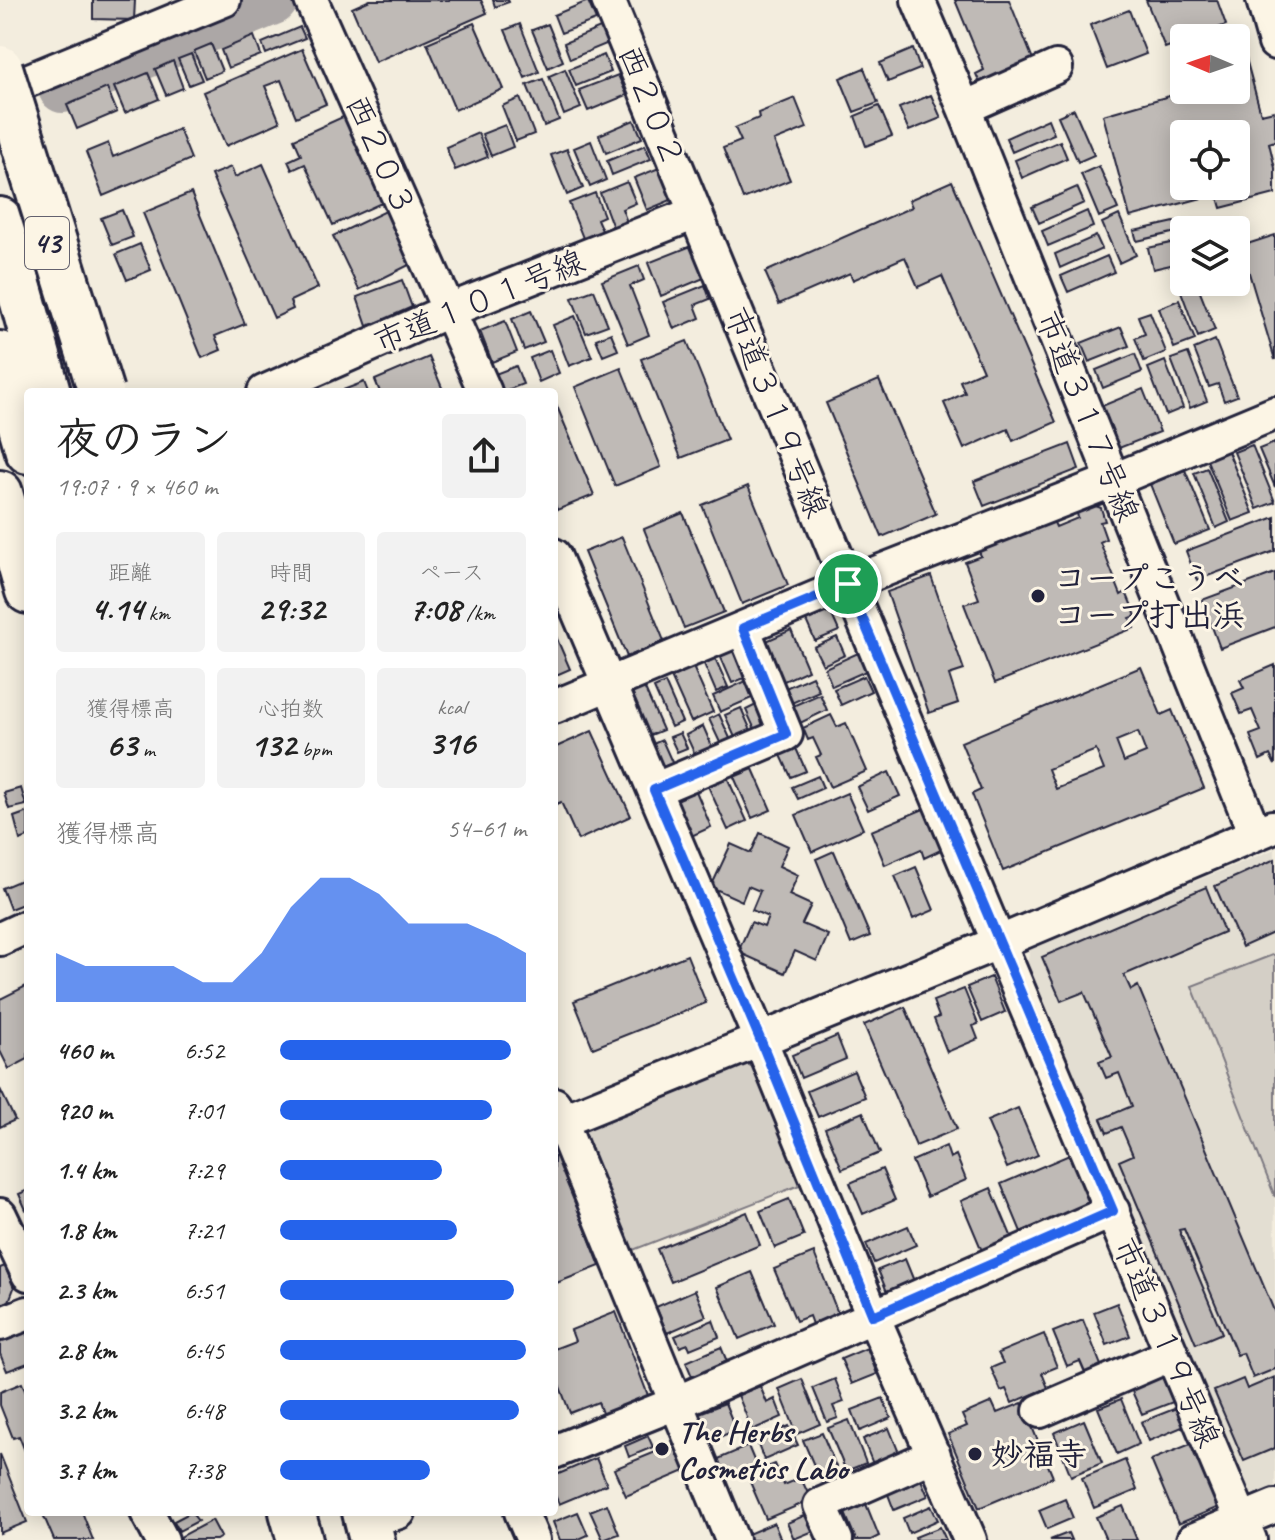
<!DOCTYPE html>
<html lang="ja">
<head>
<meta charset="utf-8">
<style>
  body { margin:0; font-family:Caveat,"Klee One",sans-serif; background:#f2f2f2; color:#222; height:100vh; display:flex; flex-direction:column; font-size:30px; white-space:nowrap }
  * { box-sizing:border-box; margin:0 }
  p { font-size:26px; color:#767676 }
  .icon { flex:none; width:44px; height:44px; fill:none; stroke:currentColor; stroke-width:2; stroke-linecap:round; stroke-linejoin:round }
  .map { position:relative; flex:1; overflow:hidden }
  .details { position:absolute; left:24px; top:388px; width:534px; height:1128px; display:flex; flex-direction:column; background:#fff; border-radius:8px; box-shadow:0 4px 20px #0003 }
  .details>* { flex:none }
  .needle { width:52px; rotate:272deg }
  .fabs { position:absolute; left:1170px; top:24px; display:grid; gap:16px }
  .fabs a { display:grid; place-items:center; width:80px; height:80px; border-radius:8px; background:#fff; box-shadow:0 4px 20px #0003; font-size:40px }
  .pin { position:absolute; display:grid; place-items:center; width:68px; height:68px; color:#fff; margin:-34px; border:4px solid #fff; border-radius:50%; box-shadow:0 2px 8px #0007 }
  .round { display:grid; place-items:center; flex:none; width:84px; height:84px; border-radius:8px; background:#f2f2f2 }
  .summary { display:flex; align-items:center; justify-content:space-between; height:136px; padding:0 32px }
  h1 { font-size:44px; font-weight:600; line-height:60px }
  .stats { display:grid; grid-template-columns:repeat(3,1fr); gap:12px; height:136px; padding:8px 32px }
  .stats div { display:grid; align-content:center; border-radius:8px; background:#f2f2f2; text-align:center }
  .stats b { font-size:34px; font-weight:600 }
  .stats small { font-size:22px; font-weight:400 }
  .stats p { font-size:22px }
  .chart { height:224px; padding:16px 32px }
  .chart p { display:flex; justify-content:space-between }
  .chart svg { width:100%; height:144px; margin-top:8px; fill:#2563eb; opacity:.7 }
  ul { padding:0 32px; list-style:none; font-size:26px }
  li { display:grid; grid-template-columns:128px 96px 1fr; align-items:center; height:60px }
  li i { height:20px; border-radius:10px; background:#2563eb }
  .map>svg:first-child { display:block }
</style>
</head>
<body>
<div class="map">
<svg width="1275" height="1540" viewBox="0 0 1275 1540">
  <rect width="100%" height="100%" fill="#f3edde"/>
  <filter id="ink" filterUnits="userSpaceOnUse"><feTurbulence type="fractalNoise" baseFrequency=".0125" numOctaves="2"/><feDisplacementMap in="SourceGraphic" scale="16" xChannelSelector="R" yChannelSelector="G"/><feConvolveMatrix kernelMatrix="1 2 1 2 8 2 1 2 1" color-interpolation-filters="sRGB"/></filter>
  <g filter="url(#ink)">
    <path fill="#e3ded2" d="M1275,849v645l-7,3 -17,-4 -224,-529 3,-16z"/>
    <path fill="#d4cfc6" stroke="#7b7880" stroke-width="2" d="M1275,954v243l-83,-211z
      M744,1063l17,7 44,113 -177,69 -47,-110 5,-14z"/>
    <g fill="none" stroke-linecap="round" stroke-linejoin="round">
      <path stroke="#aca7a6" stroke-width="50" d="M63,88l210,-88"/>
    </g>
    <path fill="#bfbab6" stroke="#22223b" stroke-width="2" fill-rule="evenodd" d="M93,0h42l-1,20 -41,-1z
      M370,0h111l6,13 -112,49 -23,-54z
      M493,0h15l1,2 -14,5z
      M955,0h54l27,67 -54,21 -6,-14 8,-4z
      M1146,0h71l9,25 -34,13h-8v3l-19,7z
      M588,1l8,19 -35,13 -7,-18z
      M1129,10l17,44 -39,15 -17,-44z
      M474,23l29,66 -48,21 -28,-67z
      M520,24l19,48 -14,6 -20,-48z
      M548,24l15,37 -15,7 -16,-38z
      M605,26l6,16 -41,17 -6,-16z
      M300,27l5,11 -39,16 -4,-11z
      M254,36l7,19 -33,13 -7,-18z
      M1241,40l20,74 13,-3 1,5v25l-6,2 6,25v26l-54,14 -4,-14 -87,23 -27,-102 87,-25h46v-48zM1184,134h52v52h-52z
      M211,44l11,27 -17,7 -11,-27z
      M302,49l24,55 -30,13 -15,-37 -16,6 15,36 -54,24 -23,-54z
      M913,49l7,20 -32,13 -8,-19z
      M191,54l11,26 -13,5 -11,-26z
      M604,55l7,17 -35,14 -7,-17z
      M173,61l10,27 -17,7 -11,-26z
      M864,68l14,35 -24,9 -14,-34z
      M565,69l16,39 -17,7 -15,-39z
      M148,73l11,26 -34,14 -11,-26z
      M618,75l9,20 -39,16 -9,-21z
      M543,79l16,41 -15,6 -17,-41z
      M107,88l10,24 -40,17 -10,-24z
      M931,95l10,23 -32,13 -10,-23z
      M520,98l14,36 -18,7 -14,-35z
      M795,98l12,30 -33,13 16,39 -47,19 -20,-51 18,-7 -6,-13 24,-10 -1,-5z
      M879,106l13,30 -26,10 -11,-30z
      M1074,109l20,46 -16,7 -20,-46z
      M347,115l39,86 -53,24 -28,-61 -13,6 -4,-9 13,-6 -7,-16z
      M1048,119l6,15 -42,18 -6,-14z
      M634,120l8,18 -36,15 -7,-18z
      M505,125l8,22 -22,9 -9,-22z
      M179,129l12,30 -88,37 -17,-44 22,-9 5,14z
      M478,133l10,24 -33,13 -9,-23z
      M591,141l15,39 -16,7 -16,-39z
      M1060,141l7,17 -45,20 -7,-18z
      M645,145l6,14 -39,16 -5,-14z
      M567,149l16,39 -16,7 -16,-40z
      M263,164l55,124 -28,13 3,8 -19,9 -63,-143 20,-8 4,10z
      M1099,166l19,43 -19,8 -18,-43z
      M659,168l12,32 -24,10 -13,-32z
      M952,181l104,241 -43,19 -5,-12 -44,20 -20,-46 21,-10 -5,-12 23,-10 -41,-95 -24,11 -13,-30 -52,23 -3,-7 -71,31 -14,-32 147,-65 -3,-7z
      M627,182l9,21 -14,6 7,18 -14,6 -15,-40z
      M1077,187l7,16 -45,20 -7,-16z
      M191,193l54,131 -30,12 6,14 -19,8 -59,-145z
      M595,193l9,23 -7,3 7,16 -19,8 -16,-40z
      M390,209l25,53 -56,28 -26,-54z
      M122,210l11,27 -21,8 -11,-27z
      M1087,211l6,16 -45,19 -6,-15z
      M1119,215l17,40 -17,8 -17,-40z
      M1179,221l2,10 -44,10 -3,-10z
      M1275,235v125l-34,-114z
      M1096,236l6,13 -42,19 -5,-14z
      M1184,240v22l-31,7 -5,-21z
      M140,244l11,26 -24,10 -11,-26z
      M691,246l13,32 -43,18 -13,-33z
      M1107,256l7,16 -46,20 -7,-16z
      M639,266l5,14 -14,6 19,49 -21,9 -26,-63z
      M402,280l11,30 -46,16 -10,-29z
      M1189,282h7l19,48 -17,7 -19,-51z
      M705,285l5,14 -15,6 5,13 -26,11 -11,-27z
      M594,290l14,35 -22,8 -14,-35z
      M1179,300l16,40 -21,8 -15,-40z
      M531,311l13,31 -20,8 -12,-31z
      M1150,312l16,40 -22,9 -9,-23 10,-4 -7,-18z
      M575,316l17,41 -23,9 -16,-41z
      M505,321l12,31 -25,10 -12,-31z
      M1121,327l8,19 -40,16 -8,-19z
      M611,333l7,17 -15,6 -7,-17z
      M1215,340l22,56 -13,5 -6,-17 -9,3 -15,-38z
      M687,341l40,99 -46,18 -40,-99z
      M550,350l9,23 -20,9 -9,-24z
      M1188,353l19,48 -17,7 -19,-49z
      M1135,354l7,18 -39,16 -7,-18z
      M429,357l14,33 -5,2h-58l-5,-12z
      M1165,361l18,47 -17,7 -18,-47z
      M516,366l7,18 -21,8 -7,-18z
      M621,368l40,99 -46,19 -40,-99z
      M879,380l57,134 -54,23 -56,-134z
      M364,382l4,10h-30z
      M1143,389l17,43 -41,16 -17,-42z
      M554,399l40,96 -37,15 -3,-9z
      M1274,443l1,2v42l-16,-38z
      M1070,444l9,25 -95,37 -10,-25z
      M1225,444l28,69 -21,8 -28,-68z
      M1252,445l23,57 -18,7 -23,-57z
      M1207,468l22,54 -13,6 -22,-55z
      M1185,470l25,60 -36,14 -24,-60z
      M748,486l40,99 -46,19 -40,-99z
      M1088,503l13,5 4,13 -5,1 6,17 -6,3 21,53 5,-3 10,24 -6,2 4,10 -139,55 -31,-79 15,-5 -14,-37 16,-6 -4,-9 75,-29 4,9 22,-9 -2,-10z
      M683,513l41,99 -40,16 -40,-99z
      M1275,517v34l-78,29 -11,-29z
      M622,537l42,104 -37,16 -43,-105z
      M1275,573v54l-55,21 -18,-48z
      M931,576l33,94 -15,5 9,28 -29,10 -42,-121z
      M828,606l11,25 -24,10 -11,-25z
      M791,630l17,40 -26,12 -18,-40z
      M554,632l16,37 -16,7z
      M837,637l8,18 -22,10 -9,-18z
      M733,646l14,31 -15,6 -13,-30z
      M858,653l8,18 -34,15 -7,-18z
      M715,658l13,29 -12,5 -12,-28z
      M1275,665v100l-5,-10 -10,5 -10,-25 11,-4 -9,-21 -11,4 -9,-21 12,-5 -4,-8z
      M693,667l20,45 -22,10 -20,-45z
      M1141,667l20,48 11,-5 32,78 -201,83 -31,-77 9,-4 -20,-48zM1138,732l8,21 -22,9 -8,-21zM1096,750l8,20 -48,19 -8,-20z
      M812,676l7,15 -32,14 -6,-15z
      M864,676l7,15 -30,14 -7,-16z
      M746,681l8,16 -34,15 -7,-16z
      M665,683l17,39 -11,5 -17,-39z
      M644,687l19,43 -17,7 -19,-43z
      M820,694l7,16 -31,15 -8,-17z
      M760,703l10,23 -14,6 -10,-22z
      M741,708l12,27 -16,7 -12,-27z
      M719,714l14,31 -10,4 -14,-30z
      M831,715l6,12 9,-4 21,48 -37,16 -14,-30 5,-2 -8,-17 -5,2 -5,-12z
      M703,726l11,25 -17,8 -11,-24z
      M592,731l39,85 -53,24 -17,-38 -7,3v-57z
      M680,733l7,15 -10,4 -7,-15z
      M662,740l13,29 -14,6 -13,-29z
      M795,746l11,25 -15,6 -11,-24z
      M753,769l18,41 -19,8 -18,-41z
      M889,772l11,24 -32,14 -11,-23z
      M818,776l5,12 -25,11 -6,-12z
      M727,777l20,44 -19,9 -20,-44z
      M21,788l5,17 -17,4 -5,-16z
      M696,791l15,36 -24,11 -16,-36z
      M847,793l16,36 -51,23 -16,-37z
      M926,808l17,41 -19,9 -3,-9 -36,16 -14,-34z
      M28,812v25l-8,3 -6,-23z
      M760,833l28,13 -9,20 19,9 -9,20 22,10 -9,19 26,11 -11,26 -22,-10 -10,22 -47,-21 13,-30 13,5 4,-10 -16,-7 8,-19 -12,-5 -6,15 -31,-14 20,-43 20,9z
      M834,851l36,85 -19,8 -35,-85z
      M1275,859v73l-33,15 -27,-61z
      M916,867l18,43 -21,9 -18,-43z
      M28,877v25l-18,7 -8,-21z
      M1206,887l18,45 -100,43 7,15 7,-4 137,327v56l-22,9 -10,-25 -6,2 -53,-126 -5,1 43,103 -26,11 -77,-183 14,-6 -12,-28 -14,6 -6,-14 31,-13 -13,-33 -13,5 -7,-16 13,-5 -28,-65 -23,9 -19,-44z
      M687,955l19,48 -113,45 -19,-47z
      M991,977l14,35 -23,10 -15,-35z
      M28,985v74l-19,10 -9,-18v-52z
      M964,989l14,35 -5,2 5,13 -31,13 -13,-33 5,-2 -6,-16z
      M905,1007l52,122 -41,17 -52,-121z
      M837,1036l9,23 -45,19 -9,-23z
      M854,1071l11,26 -47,20 -11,-26z
      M0,1089l15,31 -15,7z
      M1018,1108l20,47 -31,13 -20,-47z
      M863,1112l17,41 -38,16 -17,-41z
      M946,1146l4,12 6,-3 10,25 -39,17 -15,-36z
      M1074,1153l20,48 -73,31 -20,-48z
      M557,1156l43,110 -46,18v-127z
      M882,1169l13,31 -32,14 -13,-31z
      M991,1188l21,50 -30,13 -21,-50z
      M28,1190v19l-2,1 -7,-16z
      M789,1199l15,37 -29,12 -15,-37z
      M747,1212l13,33 -89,37 -14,-33z
      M908,1226l8,19 -42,18 -8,-19z
      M814,1253l25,63 -26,11 -4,-11 -13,5 -22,-52z
      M905,1259l9,22 -27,11 -9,-22z
      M5,1266l9,22 -5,13 -9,4v-37z
      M752,1272l22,52 -35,15 -22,-52z
      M695,1290l11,26 -39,17 -11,-26z
      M1117,1303l13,33 -23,9 -13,-33z
      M616,1312l33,86 -46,18 -5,-14 -28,11 -16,-42v-22l21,-8 -4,-11z
      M713,1320l6,17 -29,12 -2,-5 -8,3 -5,-11z
      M1083,1320l19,48 -16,7 -6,-14 -13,5 -14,-34z
      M28,1326v37l-21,8 -7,-17v-17z
      M1044,1334l13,33 -15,6 6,15 -36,15 -6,-14 -5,2 -10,-23 12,-5 -5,-10z
      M721,1347l7,17 -35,15 -7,-17z
      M867,1348l10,26 -25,10 -11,-25z
      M1162,1376l11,26 -31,12 -11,-25z
      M1275,1377v71l-31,13 -30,-70 29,-12 4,10z
      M802,1379l18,45 -23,10 -18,-45z
      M835,1379l9,23 -11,4 5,12 -11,4 -14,-34z
      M22,1383l6,15v52l-3,1 -6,-15 -6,2 -13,-33v-13z
      M760,1386l7,17 8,-4 7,18 -30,13 -14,-35z
      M883,1398l8,20 -31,13 -8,-21z
      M1121,1399l18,45 -22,10 -19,-46z
      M992,1402l5,11 25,-10 31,74 -74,31 -31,-74 19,-8 -5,-11z
      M725,1403l11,27 -28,12 -11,-28z
      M1179,1407l8,18 -38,16 -8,-19z
      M849,1420l17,43 -20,8 -18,-43z
      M1084,1420l18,43 -31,13 -17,-43z
      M789,1426l9,19 -34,15 -8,-20z
      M889,1428l10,25 -26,11 -10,-25z
      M822,1433l17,41 -18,8 -18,-42z
      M648,1436l5,11 -24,10 -4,-11z
      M1193,1443l26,64 -41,17 -27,-64z
      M675,1444l10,27 -59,25 -12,-27z
      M748,1446l8,19 -31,13 -9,-18z
      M0,1454l27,68 -27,11z
      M596,1458l11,26 -48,20 -5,-11v-17z
      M1125,1460l12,30 -43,18 -12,-30z
      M775,1464l9,21 17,-7 10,22 -45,19 -19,-44z
      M919,1475l9,21 -34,14 -8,-21z
      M1065,1499l8,19 -26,11 -8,-19z
      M607,1504l12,30 -16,6 -13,-29z
      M866,1504l13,32 -8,4h-15l-11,-27z
      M931,1506l7,14 -29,13 -6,-15z
      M1123,1506l14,34h-31l-10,-23z
      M815,1511l6,17 -27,11 -7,-16z
      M42,1512h40l11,28h-39z
      M191,1512l7,9 -19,10 -5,-10z
      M578,1512l10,23 -11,5h-17l-7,-18z
      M212,1520l9,17 -5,3h-34l-2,-3z
      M774,1523l7,17h-31l-2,-6z
      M940,1527l6,13h-30l-1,-3z
      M1068,1533l3,7h-21z"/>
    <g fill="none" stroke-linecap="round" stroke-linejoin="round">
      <g stroke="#22223b" stroke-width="38">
        <path id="street" d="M311,0l174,392
          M608,0l240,584 402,956
          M918,0l46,108 291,726
          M1263,0l12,43
          M0,92l224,-92
          M964,108l92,-41
          M264,392l186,-82 245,-97
          M554,555l206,484 113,277 97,224
          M554,707l294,-123 266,-104 161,-67
          M654,790l132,-56 -43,-106
          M0,939l28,-13
          M554,1104l178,436
          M554,1124l446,-182 272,-115
          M0,1215l28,59
          M0,1324l28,-11
          M1040,1411l132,-57
          M554,1452l122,-49 437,-192
          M147,1512l15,28
          M521,1512l12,28
          M393,1514l6,-2
          M836,1540l-16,-35 114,-50
          M1193,1540l82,-34"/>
      </g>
      <g stroke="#22223b" stroke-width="50">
        <path id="highway" d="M0,220l48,172
          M0,354l28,97
          M0,493l28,98
          M292,1512l8,28
          M365,1512l7,28"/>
      </g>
      <use href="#street" stroke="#fcf5e5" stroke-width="32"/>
      <use href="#highway" stroke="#fcf5e5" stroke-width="44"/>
      <g stroke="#22223b" stroke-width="50" stroke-linecap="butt">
        <path id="highway-bridge" d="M0,68l101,324"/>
      </g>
      <use href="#highway-bridge" stroke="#fcf5e5" stroke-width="44"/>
    </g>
  </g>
  <g fill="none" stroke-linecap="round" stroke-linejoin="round" filter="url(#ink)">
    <g stroke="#fff" stroke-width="16">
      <path id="route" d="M848,584l265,627 -240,105 -113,-277 -106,-249 132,-56 -43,-106z"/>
    </g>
    <use href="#route" stroke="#2563eb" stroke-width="10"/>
  </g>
  <g fill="#22223b" stroke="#fcf5e5" stroke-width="3">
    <circle cx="1038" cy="596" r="8"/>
    <circle cx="662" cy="1449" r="8"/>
    <circle cx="975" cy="1454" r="8"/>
  </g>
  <g text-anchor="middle" stroke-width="6" stroke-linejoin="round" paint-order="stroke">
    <rect fill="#fcf5e5" stroke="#63616e" stroke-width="2" x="25" y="217" width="44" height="52" rx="6"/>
    <g font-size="30" font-weight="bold" fill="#22223b">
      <text x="47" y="253">43</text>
    </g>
    <g font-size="32" fill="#22223b" stroke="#fcf5e5">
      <text transform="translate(652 106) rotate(68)" y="11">西２０２</text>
      <text transform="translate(381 155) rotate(66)" y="11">西２０３</text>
      <text transform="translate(479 301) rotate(-22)" y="11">市道１０１号線</text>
      <text transform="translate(777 412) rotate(68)" y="11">市道３１９号線</text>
      <text transform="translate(1088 416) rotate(68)" y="11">市道３１７号線</text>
      <text transform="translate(1167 1342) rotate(67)" y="11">市道３１９号線</text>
    </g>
    <g font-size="32" font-weight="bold" fill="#22223b" stroke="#fcf5e5" text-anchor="start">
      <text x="1054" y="589">コープこうべ<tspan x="1054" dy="37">コープ打出浜</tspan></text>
      <text x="678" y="1442">The Herbs<tspan x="678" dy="37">Cosmetics Labo</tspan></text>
      <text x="991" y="1465">妙福寺</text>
    </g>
  </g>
</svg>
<div class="fabs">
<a><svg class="needle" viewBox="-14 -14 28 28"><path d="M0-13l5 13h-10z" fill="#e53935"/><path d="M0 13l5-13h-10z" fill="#767676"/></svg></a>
<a><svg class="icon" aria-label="locate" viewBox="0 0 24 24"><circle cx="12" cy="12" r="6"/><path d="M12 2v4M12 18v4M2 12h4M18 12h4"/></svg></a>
<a><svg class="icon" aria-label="layers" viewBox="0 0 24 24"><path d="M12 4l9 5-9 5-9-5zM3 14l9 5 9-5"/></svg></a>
</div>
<div class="pin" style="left:848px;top:584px;background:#1e9e55"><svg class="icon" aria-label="arrive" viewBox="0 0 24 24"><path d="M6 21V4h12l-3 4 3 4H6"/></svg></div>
<section class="details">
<div class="summary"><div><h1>夜のラン</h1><p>19:07 · 9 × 460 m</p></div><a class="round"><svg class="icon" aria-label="share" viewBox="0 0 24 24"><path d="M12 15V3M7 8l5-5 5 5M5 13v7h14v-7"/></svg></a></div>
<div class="stats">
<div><p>距離</p><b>4.14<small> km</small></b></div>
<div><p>時間</p><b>29:32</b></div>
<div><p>ペース</p><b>7:08<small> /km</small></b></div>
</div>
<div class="stats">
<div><p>獲得標高</p><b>63<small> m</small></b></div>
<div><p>心拍数</p><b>132<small> bpm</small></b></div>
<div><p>kcal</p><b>316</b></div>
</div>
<div class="chart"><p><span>獲得標高</span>54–61 m</p>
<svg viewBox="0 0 160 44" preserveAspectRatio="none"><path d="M0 44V29L10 33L20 33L30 33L40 33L50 38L60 38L70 29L80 15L90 6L100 6L110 11L120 20L130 20L140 20L150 24L160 29V44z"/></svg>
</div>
<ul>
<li><b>460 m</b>6:52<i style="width:94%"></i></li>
<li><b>920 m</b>7:01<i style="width:86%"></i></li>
<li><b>1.4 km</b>7:29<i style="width:66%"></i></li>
<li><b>1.8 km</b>7:21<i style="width:72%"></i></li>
<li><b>2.3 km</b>6:51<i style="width:95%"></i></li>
<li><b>2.8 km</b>6:45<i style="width:100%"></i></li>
<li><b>3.2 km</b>6:48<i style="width:97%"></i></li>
<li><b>3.7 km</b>7:38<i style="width:61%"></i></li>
</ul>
</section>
</div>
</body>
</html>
